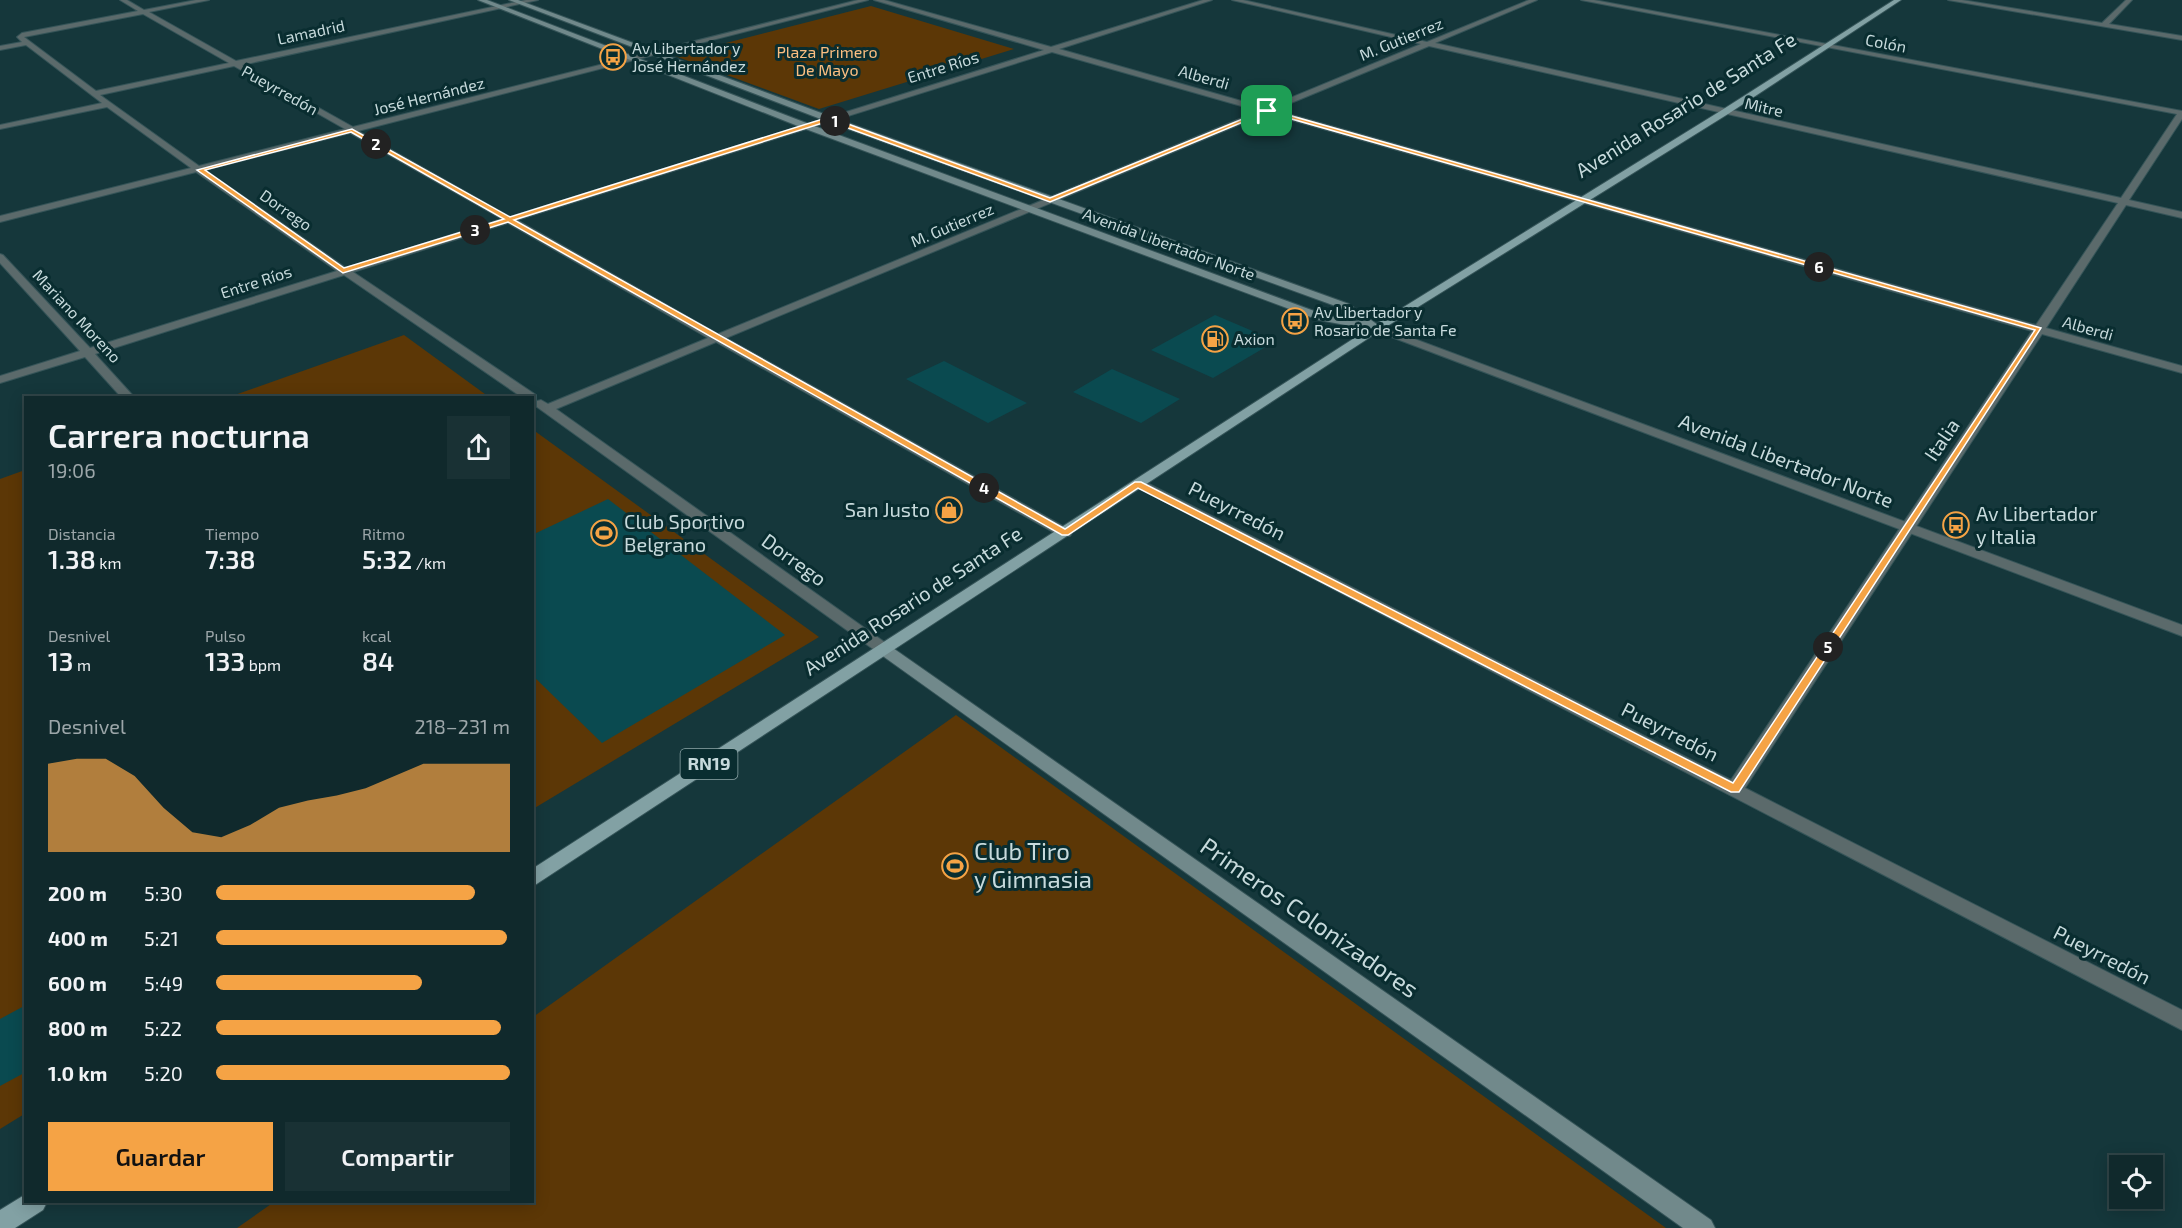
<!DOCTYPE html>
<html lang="es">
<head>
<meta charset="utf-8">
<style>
  body { margin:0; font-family:"Exo 2",sans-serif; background:#193134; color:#f1f3f6; height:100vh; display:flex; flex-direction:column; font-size:22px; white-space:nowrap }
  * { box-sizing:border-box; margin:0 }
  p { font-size:20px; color:#9ca6a9 }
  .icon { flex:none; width:33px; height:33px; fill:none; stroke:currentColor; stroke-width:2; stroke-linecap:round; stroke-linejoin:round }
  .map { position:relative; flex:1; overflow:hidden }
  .sheet { position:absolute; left:24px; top:396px; width:510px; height:807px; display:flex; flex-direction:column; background:#10292c; border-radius:0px; box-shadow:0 3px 15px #0003,0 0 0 2px #304548 }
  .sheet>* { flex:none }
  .tools { position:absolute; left:2109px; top:1155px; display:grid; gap:12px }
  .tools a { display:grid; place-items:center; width:54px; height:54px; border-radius:0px; background:#10292c; box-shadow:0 3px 15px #0003,0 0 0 2px #304548; font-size:30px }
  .pin { position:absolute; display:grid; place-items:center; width:51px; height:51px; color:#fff; margin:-26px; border-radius:12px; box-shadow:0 3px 9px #0006 }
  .km { position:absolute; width:30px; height:30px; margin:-15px; border-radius:50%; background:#222; color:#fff; font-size:16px; line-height:30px; text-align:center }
  .round { display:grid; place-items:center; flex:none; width:63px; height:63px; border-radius:0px; background:#193134 }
  .headline { display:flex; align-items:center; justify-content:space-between; height:102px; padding:0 24px }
  h1 { font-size:33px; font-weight:600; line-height:45px }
  .metrics { display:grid; grid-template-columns:repeat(3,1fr); gap:9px; height:102px; padding:6px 24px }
  .metrics div { display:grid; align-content:center }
  .metrics b { font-size:26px; font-weight:600 }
  .metrics small { font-size:16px; font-weight:400 }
  .metrics p { font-size:16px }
  .chart { height:168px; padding:12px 24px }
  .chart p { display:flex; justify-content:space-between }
  .chart svg { width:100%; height:108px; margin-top:6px; fill:#f5a345; opacity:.7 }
  .primary-button { display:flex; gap:12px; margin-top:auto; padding:12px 24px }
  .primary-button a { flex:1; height:69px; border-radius:0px; background:#f5a345; color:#111; font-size:24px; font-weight:600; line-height:69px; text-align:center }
  .primary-button a+a { background:#193134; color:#f1f3f6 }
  ul { padding:0 24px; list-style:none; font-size:20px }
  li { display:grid; grid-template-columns:96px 72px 1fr; align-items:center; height:45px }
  li i { height:15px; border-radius:8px; background:#f5a345 }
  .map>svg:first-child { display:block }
</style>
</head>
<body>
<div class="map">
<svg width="2182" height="1228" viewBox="0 0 2182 1228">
  <rect width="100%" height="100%" fill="#15373b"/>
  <path fill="#5c3706" d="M871,6l143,43 -195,60 -144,-53z
    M404,335l85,62h-260z
    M532,429l287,208 -286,172h-1z
    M25,470l1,643 -26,16v-650z
    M956,715l710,513h-1429l37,-26h258l1,-185z"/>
  <path fill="#0a4a50" d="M1215,315l61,26 -63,37 -62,-28z
    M944,361l83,42 -39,20 -82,-44z
    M1112,369l68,30 -39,24 -68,-31z
    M608,499l177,136 -183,108 -70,-68v-140z
    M26,1005v67l-26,14v-67z"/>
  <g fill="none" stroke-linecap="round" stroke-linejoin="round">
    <g stroke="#355458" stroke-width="2">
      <path id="minor" d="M120,0h7l17,10 52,-10h13l-60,12 87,49 290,-61h12l-296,65 111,62 505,-127h10l-510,131 152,86 534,-167 -170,-50h10l167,47 152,-47h9l-153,49 207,59 155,-64 -189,-44h11l184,42 102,-42h8l-102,43 686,155 56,-84 -596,-114h13l588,111v8l-53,81 53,12v6l-56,-13 -80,123 136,38v7l-140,-39 -297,454 437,222v20l-1051,-546 7,-4 5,1 588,299 301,-449 -765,-218 -541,225 344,192 2,3 -2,3h-10l-344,-194 -160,67 334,237 3,4 -3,4h-10l-343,-247v-6l4,-1 7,4 160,-66 -200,-115 -155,49 183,123v6h-4v-3h-9l-179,-123 -249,79 40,44h-13l-37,-41 -85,26v-7l80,-25 -80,-88v-9l3,1 87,93 247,-77 -141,-99 -196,50v-6l191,-48 -84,-61 -107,22v-4l102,-22 -76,-58 -26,5v-4l22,-4 -5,-5 5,-4 116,-22zM143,14l86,49 -133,28 -72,-54zM1429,46l689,157 -82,122 -762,-215zM1052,52l207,59 -541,223 -201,-114zM234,66l111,63 -146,37 -99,-71zM350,133l152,86 -156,49 -141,-98z
        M1948,0h14l140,23 24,-23h6l-23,24 73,12v4z"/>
    </g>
    <g stroke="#355458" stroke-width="2">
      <path id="tertiary" d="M1377,325l805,300v11l-809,-306v-4z"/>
    </g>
    <g stroke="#355458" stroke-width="2">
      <path id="secondary" d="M478,0h9l322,124 516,191 35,7 -19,-14 -515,-187 -317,-121h9l314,117 517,187 33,24 -5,3 -58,-11 -516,-192z
        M885,645l5,1 821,574 4,8h-32l-803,-574 -3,-4 3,-4z"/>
    </g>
    <g stroke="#355458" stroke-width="2">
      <path id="primary" d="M1894,0h7l-173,114 -347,216 -849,557v-18l841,-543 349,-216z
        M26,1194v8h21l-4,8 -28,18h-15v-18z"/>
    </g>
    <use href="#minor" fill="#5b6a6b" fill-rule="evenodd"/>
    <use href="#tertiary" fill="#5b6a6b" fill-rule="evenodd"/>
    <use href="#secondary" fill="#71898b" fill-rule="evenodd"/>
    <use href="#primary" fill="#82a1a4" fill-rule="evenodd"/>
  </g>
  <path fill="#f5a345" stroke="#fff" stroke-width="1.5" fill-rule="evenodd" d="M1267,109l774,219 -302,464h-8l-593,-304 -70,47h-6l-554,-313 -165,51 -146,-103 155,-41 158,88 319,-100 221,81zM1267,112l768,218 -302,453 -592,-301h-6l-70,47 -551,-309 315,-99 221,81zM351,132l153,87 -160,49 -139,-98z"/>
  <defs>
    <g id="bus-ring" transform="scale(1.35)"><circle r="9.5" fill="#092d30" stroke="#f5a345" stroke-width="1.5"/><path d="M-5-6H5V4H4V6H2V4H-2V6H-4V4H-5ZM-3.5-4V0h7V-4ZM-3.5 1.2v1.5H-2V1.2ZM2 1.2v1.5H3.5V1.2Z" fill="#f5a345"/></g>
    <g id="fuel-ring" transform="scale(1.35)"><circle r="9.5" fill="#092d30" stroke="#f5a345" stroke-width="1.5"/><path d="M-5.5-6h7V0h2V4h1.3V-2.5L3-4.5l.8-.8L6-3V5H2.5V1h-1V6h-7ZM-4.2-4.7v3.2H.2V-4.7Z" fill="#f5a345"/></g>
    <g id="shop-ring" transform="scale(1.35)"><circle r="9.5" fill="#092d30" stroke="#f5a345" stroke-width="1.5"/><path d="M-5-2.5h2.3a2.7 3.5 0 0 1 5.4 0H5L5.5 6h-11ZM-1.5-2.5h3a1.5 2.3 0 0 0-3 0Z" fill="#f5a345"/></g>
    <g id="stadium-ring" transform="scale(1.35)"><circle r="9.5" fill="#092d30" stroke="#f5a345" stroke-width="1.5"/><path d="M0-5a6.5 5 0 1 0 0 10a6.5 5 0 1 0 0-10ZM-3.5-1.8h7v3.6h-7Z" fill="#f5a345"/></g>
  </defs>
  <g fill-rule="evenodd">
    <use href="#bus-ring" x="613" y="57"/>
    <use href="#bus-ring" x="1295" y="321"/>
    <use href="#fuel-ring" x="1215" y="339"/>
    <use href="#shop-ring" x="949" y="510"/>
    <use href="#bus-ring" x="1956" y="525"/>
    <use href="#stadium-ring" x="604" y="533"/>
    <use href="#stadium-ring" x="955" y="866"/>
  </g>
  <g text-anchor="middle" stroke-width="6" stroke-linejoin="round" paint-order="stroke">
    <g font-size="16" fill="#c7dadc" stroke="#092d30">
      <text transform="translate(311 32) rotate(-12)" y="6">Lamadrid</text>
      <text transform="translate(1401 39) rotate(-22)" y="6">M. Gutierrez</text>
      <text transform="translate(1886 43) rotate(11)" y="6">Colón</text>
      <text transform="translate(943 67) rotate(-17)" y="6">Entre Ríos</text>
      <text transform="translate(1204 77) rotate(16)" y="6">Alberdi</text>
      <text transform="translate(280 90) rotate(29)" y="6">Pueyrredón</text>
      <text transform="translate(429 96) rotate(-14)" y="6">José Hernández</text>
      <text transform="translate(1764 107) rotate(13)" y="6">Mitre</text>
      <text transform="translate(286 210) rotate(35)" y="6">Dorrego</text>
      <text transform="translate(952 225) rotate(-23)" y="6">M. Gutierrez</text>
      <text transform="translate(1169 244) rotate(20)" y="6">Avenida Libertador Norte</text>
      <text transform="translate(256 282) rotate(-18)" y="6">Entre Ríos</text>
      <text transform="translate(77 316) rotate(47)" y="6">Mariano Moreno</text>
      <text transform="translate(2088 328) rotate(16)" y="6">Alberdi</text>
    </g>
    <g font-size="16" fill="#c7dadc" stroke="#092d30" text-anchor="start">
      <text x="632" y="54">Av Libertador y<tspan x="632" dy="18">José Hernández</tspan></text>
      <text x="1314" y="318">Av Libertador y<tspan x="1314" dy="18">Rosario de Santa Fe</tspan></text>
      <text x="1234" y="345">Axion</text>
    </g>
    <g font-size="16" fill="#fabe81" stroke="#092d30">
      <text x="827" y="58">Plaza Primero<tspan x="827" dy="18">De Mayo</tspan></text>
    </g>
    <rect fill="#092d30" stroke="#8ea6a8" stroke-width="1.5" x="680.5" y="749" width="57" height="30" rx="4.5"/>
    <g font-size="18" font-weight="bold" fill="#c7dadc">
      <text x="709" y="770">RN19</text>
    </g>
    <g font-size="20" fill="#c7dadc" stroke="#092d30">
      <text transform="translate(1686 105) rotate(-32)" y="7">Avenida Rosario de Santa Fe</text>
      <text transform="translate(1942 440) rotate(-56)" y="7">Italia</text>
      <text transform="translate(1786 461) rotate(21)" y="7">Avenida Libertador Norte</text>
      <text transform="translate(1237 511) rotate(27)" y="7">Pueyrredón</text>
      <text transform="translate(794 560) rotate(36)" y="7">Dorrego</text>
      <text transform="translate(913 601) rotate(-33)" y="7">Avenida Rosario de Santa Fe</text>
      <text transform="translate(1670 732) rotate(27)" y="7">Pueyrredón</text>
      <text transform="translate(2102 955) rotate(27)" y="7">Pueyrredón</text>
    </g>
    <g font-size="20" fill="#c7dadc" stroke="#092d30" text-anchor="start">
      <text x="930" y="517" text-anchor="end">San Justo</text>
      <text x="1976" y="521">Av Libertador<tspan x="1976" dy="23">y Italia</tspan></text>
      <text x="624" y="529">Club Sportivo<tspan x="624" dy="23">Belgrano</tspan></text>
    </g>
    <g font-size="24" fill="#c7dadc" stroke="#092d30" text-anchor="start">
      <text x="974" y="860">Club Tiro<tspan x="974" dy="28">y Gimnasia</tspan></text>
    </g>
    <g font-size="24" fill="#c7dadc" stroke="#092d30">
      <text transform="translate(1309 918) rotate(35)" y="8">Primeros Colonizadores</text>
    </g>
  </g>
</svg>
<div class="tools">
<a><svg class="icon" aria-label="locate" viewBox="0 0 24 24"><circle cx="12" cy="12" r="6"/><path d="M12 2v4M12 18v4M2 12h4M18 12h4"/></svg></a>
</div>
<div class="pin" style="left:1267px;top:111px;background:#1e9e55"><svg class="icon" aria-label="arrive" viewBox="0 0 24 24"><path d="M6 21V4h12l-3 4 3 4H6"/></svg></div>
<b class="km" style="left:835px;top:121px">1</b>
<b class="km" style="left:376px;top:144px">2</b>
<b class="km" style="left:475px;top:230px">3</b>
<b class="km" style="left:984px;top:488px">4</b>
<b class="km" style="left:1828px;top:647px">5</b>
<b class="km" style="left:1819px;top:267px">6</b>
<section class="sheet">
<div class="headline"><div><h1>Carrera nocturna</h1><p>19:06</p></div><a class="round"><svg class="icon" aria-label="share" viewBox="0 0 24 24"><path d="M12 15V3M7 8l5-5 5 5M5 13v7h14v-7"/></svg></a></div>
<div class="metrics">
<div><p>Distancia</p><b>1.38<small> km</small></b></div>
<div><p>Tiempo</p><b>7:38</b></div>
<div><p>Ritmo</p><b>5:32<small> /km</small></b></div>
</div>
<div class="metrics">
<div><p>Desnivel</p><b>13<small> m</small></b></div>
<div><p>Pulso</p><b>133<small> bpm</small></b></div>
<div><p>kcal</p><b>84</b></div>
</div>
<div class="chart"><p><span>Desnivel</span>218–231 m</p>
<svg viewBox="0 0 160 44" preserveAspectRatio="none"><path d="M0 44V8L10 6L20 6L30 13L40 26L50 36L60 38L70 33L80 26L90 23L100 21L110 18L120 13L130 8L140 8L150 8L160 8V44z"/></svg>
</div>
<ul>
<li><b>200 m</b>5:30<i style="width:88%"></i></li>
<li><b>400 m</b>5:21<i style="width:99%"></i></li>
<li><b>600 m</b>5:49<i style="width:70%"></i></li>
<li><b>800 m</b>5:22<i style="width:97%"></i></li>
<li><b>1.0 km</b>5:20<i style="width:100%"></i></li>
</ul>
<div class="primary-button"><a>Guardar</a><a>Compartir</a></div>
</section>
</div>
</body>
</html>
